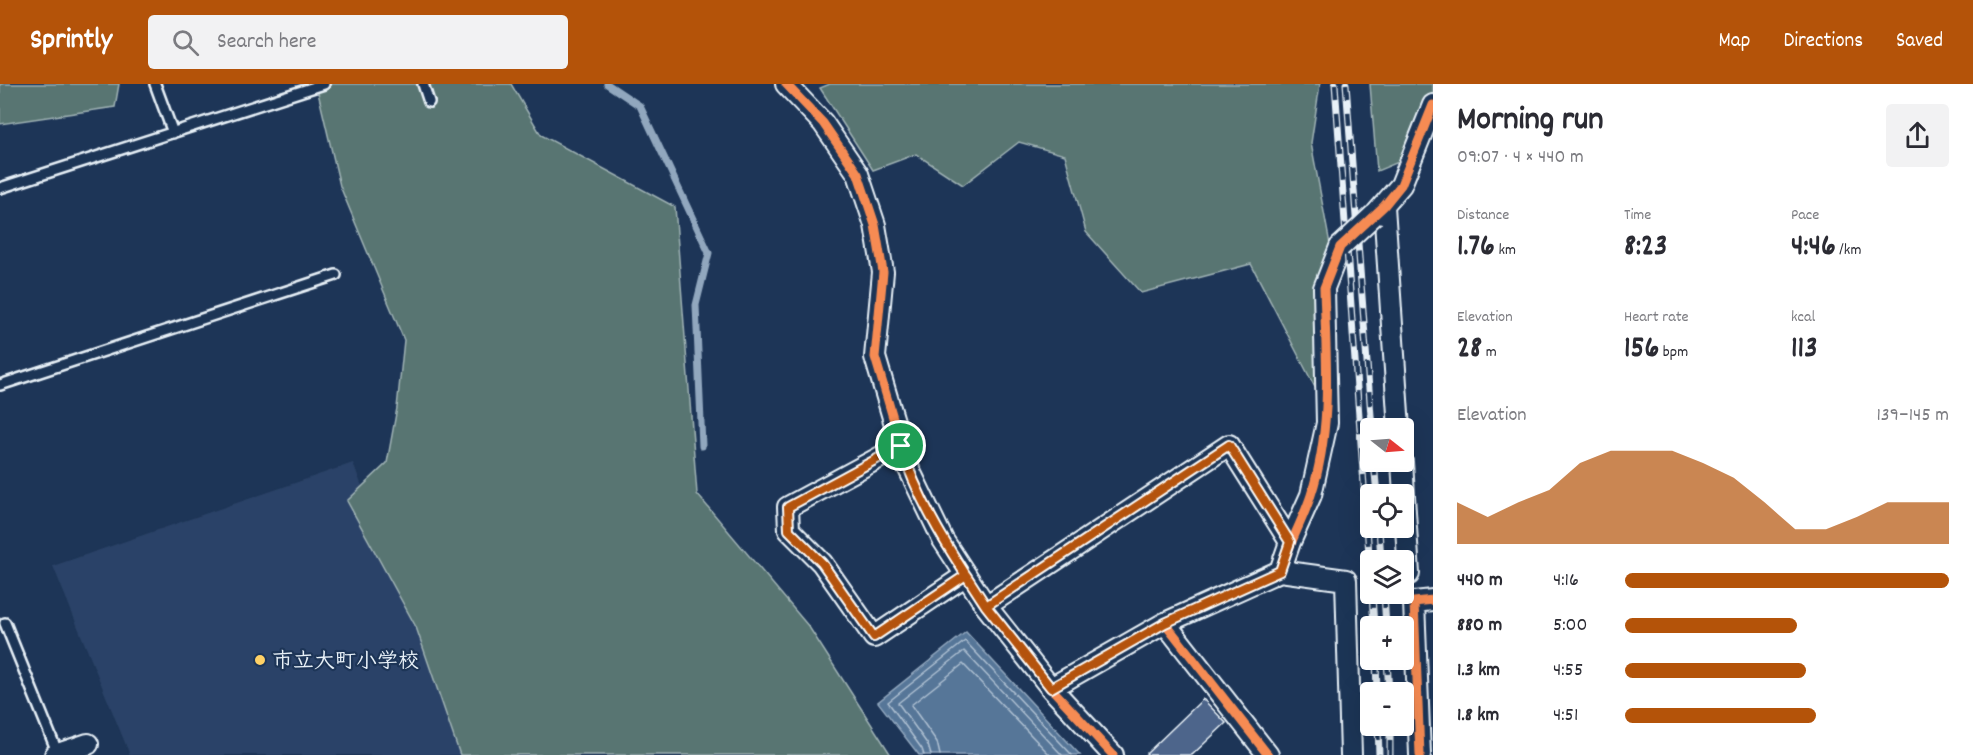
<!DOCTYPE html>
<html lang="en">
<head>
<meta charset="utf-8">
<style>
  body { margin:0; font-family:Dekko,"Klee One",sans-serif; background:#f2f2f3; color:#2b2b33; height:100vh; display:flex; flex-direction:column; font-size:22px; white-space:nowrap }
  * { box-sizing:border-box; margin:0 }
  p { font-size:20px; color:#7c7c81 }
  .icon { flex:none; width:33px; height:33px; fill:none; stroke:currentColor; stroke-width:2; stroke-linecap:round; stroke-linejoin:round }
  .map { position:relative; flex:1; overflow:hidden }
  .panel { display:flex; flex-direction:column; background:#fff; width:540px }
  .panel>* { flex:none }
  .needle { width:39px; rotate:107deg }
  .buttons { position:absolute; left:1360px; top:334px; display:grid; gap:12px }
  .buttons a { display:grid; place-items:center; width:54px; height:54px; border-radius:6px; background:#fff; box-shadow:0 6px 24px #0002; font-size:30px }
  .pin { position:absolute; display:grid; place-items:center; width:51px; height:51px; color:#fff; margin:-26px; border:3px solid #fff; border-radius:50%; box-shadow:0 2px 6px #0007 }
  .round { display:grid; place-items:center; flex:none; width:63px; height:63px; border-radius:6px; background:#f2f2f3 }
  .overview { display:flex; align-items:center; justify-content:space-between; height:102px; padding:0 24px }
  h1 { font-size:33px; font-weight:800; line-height:45px }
  .stats { display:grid; grid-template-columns:repeat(3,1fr); gap:9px; height:102px; padding:6px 24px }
  .stats div { display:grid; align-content:center }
  .stats b { font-size:30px; font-weight:800 }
  .stats small { font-size:16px; font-weight:400 }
  .stats p { font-size:16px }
  .chart { height:168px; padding:12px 24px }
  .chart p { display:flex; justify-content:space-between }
  .chart svg { width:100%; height:108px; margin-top:6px; fill:#b45309; opacity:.7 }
  ul { padding:0 24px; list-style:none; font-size:20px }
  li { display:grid; grid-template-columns:96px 72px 1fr; align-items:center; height:45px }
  li i { height:15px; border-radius:8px; background:#b45309 }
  header { display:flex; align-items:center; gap:36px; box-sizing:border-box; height:84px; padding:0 30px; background:#b45309; color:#fff }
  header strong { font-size:28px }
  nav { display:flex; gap:33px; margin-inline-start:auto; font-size:21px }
  .search { width:420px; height:54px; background:#f2f2f3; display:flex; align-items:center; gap:15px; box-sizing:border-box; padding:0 21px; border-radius:6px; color:#7c7c81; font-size:22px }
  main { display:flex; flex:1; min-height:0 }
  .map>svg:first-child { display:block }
</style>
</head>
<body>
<header>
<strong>Sprintly</strong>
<div class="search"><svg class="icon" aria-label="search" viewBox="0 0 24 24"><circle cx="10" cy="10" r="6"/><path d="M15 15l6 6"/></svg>Search here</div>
<nav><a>Map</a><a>Directions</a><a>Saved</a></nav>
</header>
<main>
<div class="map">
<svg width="1433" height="671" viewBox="0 0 1433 671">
  <rect width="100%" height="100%" fill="#1d3557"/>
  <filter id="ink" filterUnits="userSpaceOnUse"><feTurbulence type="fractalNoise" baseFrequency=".0167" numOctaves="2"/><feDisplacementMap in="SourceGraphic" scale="12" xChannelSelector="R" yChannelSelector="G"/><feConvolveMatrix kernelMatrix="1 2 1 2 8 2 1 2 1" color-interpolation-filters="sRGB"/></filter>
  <g filter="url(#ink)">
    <path fill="#2c4367" d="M353,379l112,292h-335l-77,-189z"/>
    <path fill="#587572" stroke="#a0b3b5" stroke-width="1.5" d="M0,0h119l-4,23 -115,17z
      M316,0h195l30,51 134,72 22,287 112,133 82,128h-431l-44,-128 -69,-126 40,-38 10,-55 7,-68 -64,-154z
      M830,0h490l-9,59 24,128v155l-84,-162 -110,29 -55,-61 -21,-77 -46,-13 -56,43 -47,-31 -43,16 -53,-82z
      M1370,0h63v51l-8,16 -48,20z"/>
    <path fill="#577698" stroke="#91a7be" stroke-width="1.5" d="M966,548l114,123h-161l-41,-53z"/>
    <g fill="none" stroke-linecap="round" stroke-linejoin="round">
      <path stroke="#aec0d2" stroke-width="1.5" d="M924,671l-2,-6 -34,-47 77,-61 107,114
        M931,671l-3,-10 -30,-42 66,-52 98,104
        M940,671l-3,-13 -26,-37 52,-41 87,91"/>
      <path stroke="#91a7be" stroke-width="7" d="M607,0l33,22 69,147 -13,52 6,141"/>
    </g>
    <path fill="#4e658b" stroke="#e8f1f8" stroke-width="1.5" d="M1203,615l23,24 -34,32h-47z"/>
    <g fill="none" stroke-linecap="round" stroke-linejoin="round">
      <g stroke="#e8f1f8" stroke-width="14">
        <path id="lane" d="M155,0l18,49
          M423,0l6,18
          M0,104l324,-104
          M0,301l336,-110
          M5,539l53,131"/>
      </g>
      <g stroke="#e8f1f8" stroke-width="24">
        <path id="street" d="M786,0l37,39 35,51 17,51 8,47 -8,85 32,108 36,75 43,66 65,82 62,67
          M1384,122l15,223
          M1375,131l26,-30 32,-80
          M901,362l-113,61 1,23 33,33 52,74 92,-62
          M1402,378l2,33
          M1404,412l5,78
          M1280,487l10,-29 21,-47 16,-72 -3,-135 16,-41
          M986,522l243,-161 61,97
          M1165,539l103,132
          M1051,604l114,-65 115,-52 66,9 5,175
          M55,671l33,-11
          M1420,671l-6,-153 19,-2"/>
      </g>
      <use href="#lane" stroke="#1d3557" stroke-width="9"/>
      <use href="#street" stroke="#1d3557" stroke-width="20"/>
      <g stroke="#e8f1f8" stroke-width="7">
        <path id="rail" d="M1335,0l36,498
          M1346,0l26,345
          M1374,378l3,33
          M1379,444l2,33
          M1372,510l2,33
          M1384,510l2,33
          M1376,576l1,33
          M1387,576l2,33
          M1378,642l1,29
          M1390,671v-29"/>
      </g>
      <use href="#rail" stroke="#1d3557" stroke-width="4.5" stroke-dasharray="14" stroke-linecap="butt"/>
      <g stroke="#e8f1f8" stroke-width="24" stroke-linecap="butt">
        <path id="street-bridge" d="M1340,163l34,-32"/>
      </g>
      <use href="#street-bridge" stroke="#1d3557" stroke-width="20"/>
      <g stroke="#1d3557" stroke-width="13">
        <path id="cycleway" d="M786,0l37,39 35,51 17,51 8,47 -8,85 32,108 36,75 43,66 65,82 62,67
          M1280,487c9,-27 23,-51 31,-76 22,-67 15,-138 13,-207l16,-41 44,-41 17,-21 32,-80
          M1165,539l103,132
          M1420,671l-6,-153 19,-2"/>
      </g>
      <use href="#cycleway" stroke="#f68b52" stroke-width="9"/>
    </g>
  </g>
  <g fill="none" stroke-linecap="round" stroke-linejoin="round" filter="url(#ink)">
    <g stroke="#fff" stroke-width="12">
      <path id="route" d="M901,362l-113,61 1,23 33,33 52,74 92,-62 20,31 65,82 114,-65 115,-52 10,-29 -61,-97 -243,161c-33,-50 -68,-103 -85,-160"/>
    </g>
    <use href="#route" stroke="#b45309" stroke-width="8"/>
  </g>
  <circle fill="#ffd166" stroke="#1d3557" stroke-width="2" cx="260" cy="576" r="6"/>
  <g text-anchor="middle" stroke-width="4.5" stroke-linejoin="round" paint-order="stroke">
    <g font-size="21" font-weight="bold" fill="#e8f1f8" stroke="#1d3557" text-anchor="start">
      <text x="272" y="583">市立大町小学校</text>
    </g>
  </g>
</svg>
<div class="buttons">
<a><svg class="needle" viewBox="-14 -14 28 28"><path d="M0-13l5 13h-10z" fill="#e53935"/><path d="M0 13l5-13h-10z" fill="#7c7c81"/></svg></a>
<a><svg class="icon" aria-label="locate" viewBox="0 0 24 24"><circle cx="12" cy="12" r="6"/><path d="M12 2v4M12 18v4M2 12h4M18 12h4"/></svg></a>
<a><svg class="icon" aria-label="layers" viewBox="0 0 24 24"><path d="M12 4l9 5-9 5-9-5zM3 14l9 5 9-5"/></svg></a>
<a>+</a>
<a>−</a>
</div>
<div class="pin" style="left:901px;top:362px;background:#1e9e55"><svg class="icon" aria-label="arrive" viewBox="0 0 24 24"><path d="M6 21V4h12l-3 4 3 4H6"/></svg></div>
</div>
<section class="panel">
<div class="overview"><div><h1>Morning run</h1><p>09:07 · 4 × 440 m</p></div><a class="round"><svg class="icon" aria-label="share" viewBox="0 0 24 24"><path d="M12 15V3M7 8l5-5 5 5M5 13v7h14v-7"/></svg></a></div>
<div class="stats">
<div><p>Distance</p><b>1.76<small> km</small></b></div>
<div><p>Time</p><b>8:23</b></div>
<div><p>Pace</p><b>4:46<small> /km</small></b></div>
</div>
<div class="stats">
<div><p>Elevation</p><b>28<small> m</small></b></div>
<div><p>Heart rate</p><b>156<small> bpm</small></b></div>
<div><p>kcal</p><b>113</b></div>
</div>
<div class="chart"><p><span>Elevation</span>139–145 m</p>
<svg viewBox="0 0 160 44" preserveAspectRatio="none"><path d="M0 44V27L10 33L20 27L30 22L40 11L50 6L60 6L70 6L80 11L90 17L100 27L110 38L120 38L130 33L140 27L150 27L160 27V44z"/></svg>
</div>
<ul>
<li><b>440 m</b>4:16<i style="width:100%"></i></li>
<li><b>880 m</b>5:00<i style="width:53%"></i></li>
<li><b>1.3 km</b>4:55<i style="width:56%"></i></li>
<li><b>1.8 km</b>4:51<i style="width:59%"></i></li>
</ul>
</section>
</main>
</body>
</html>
